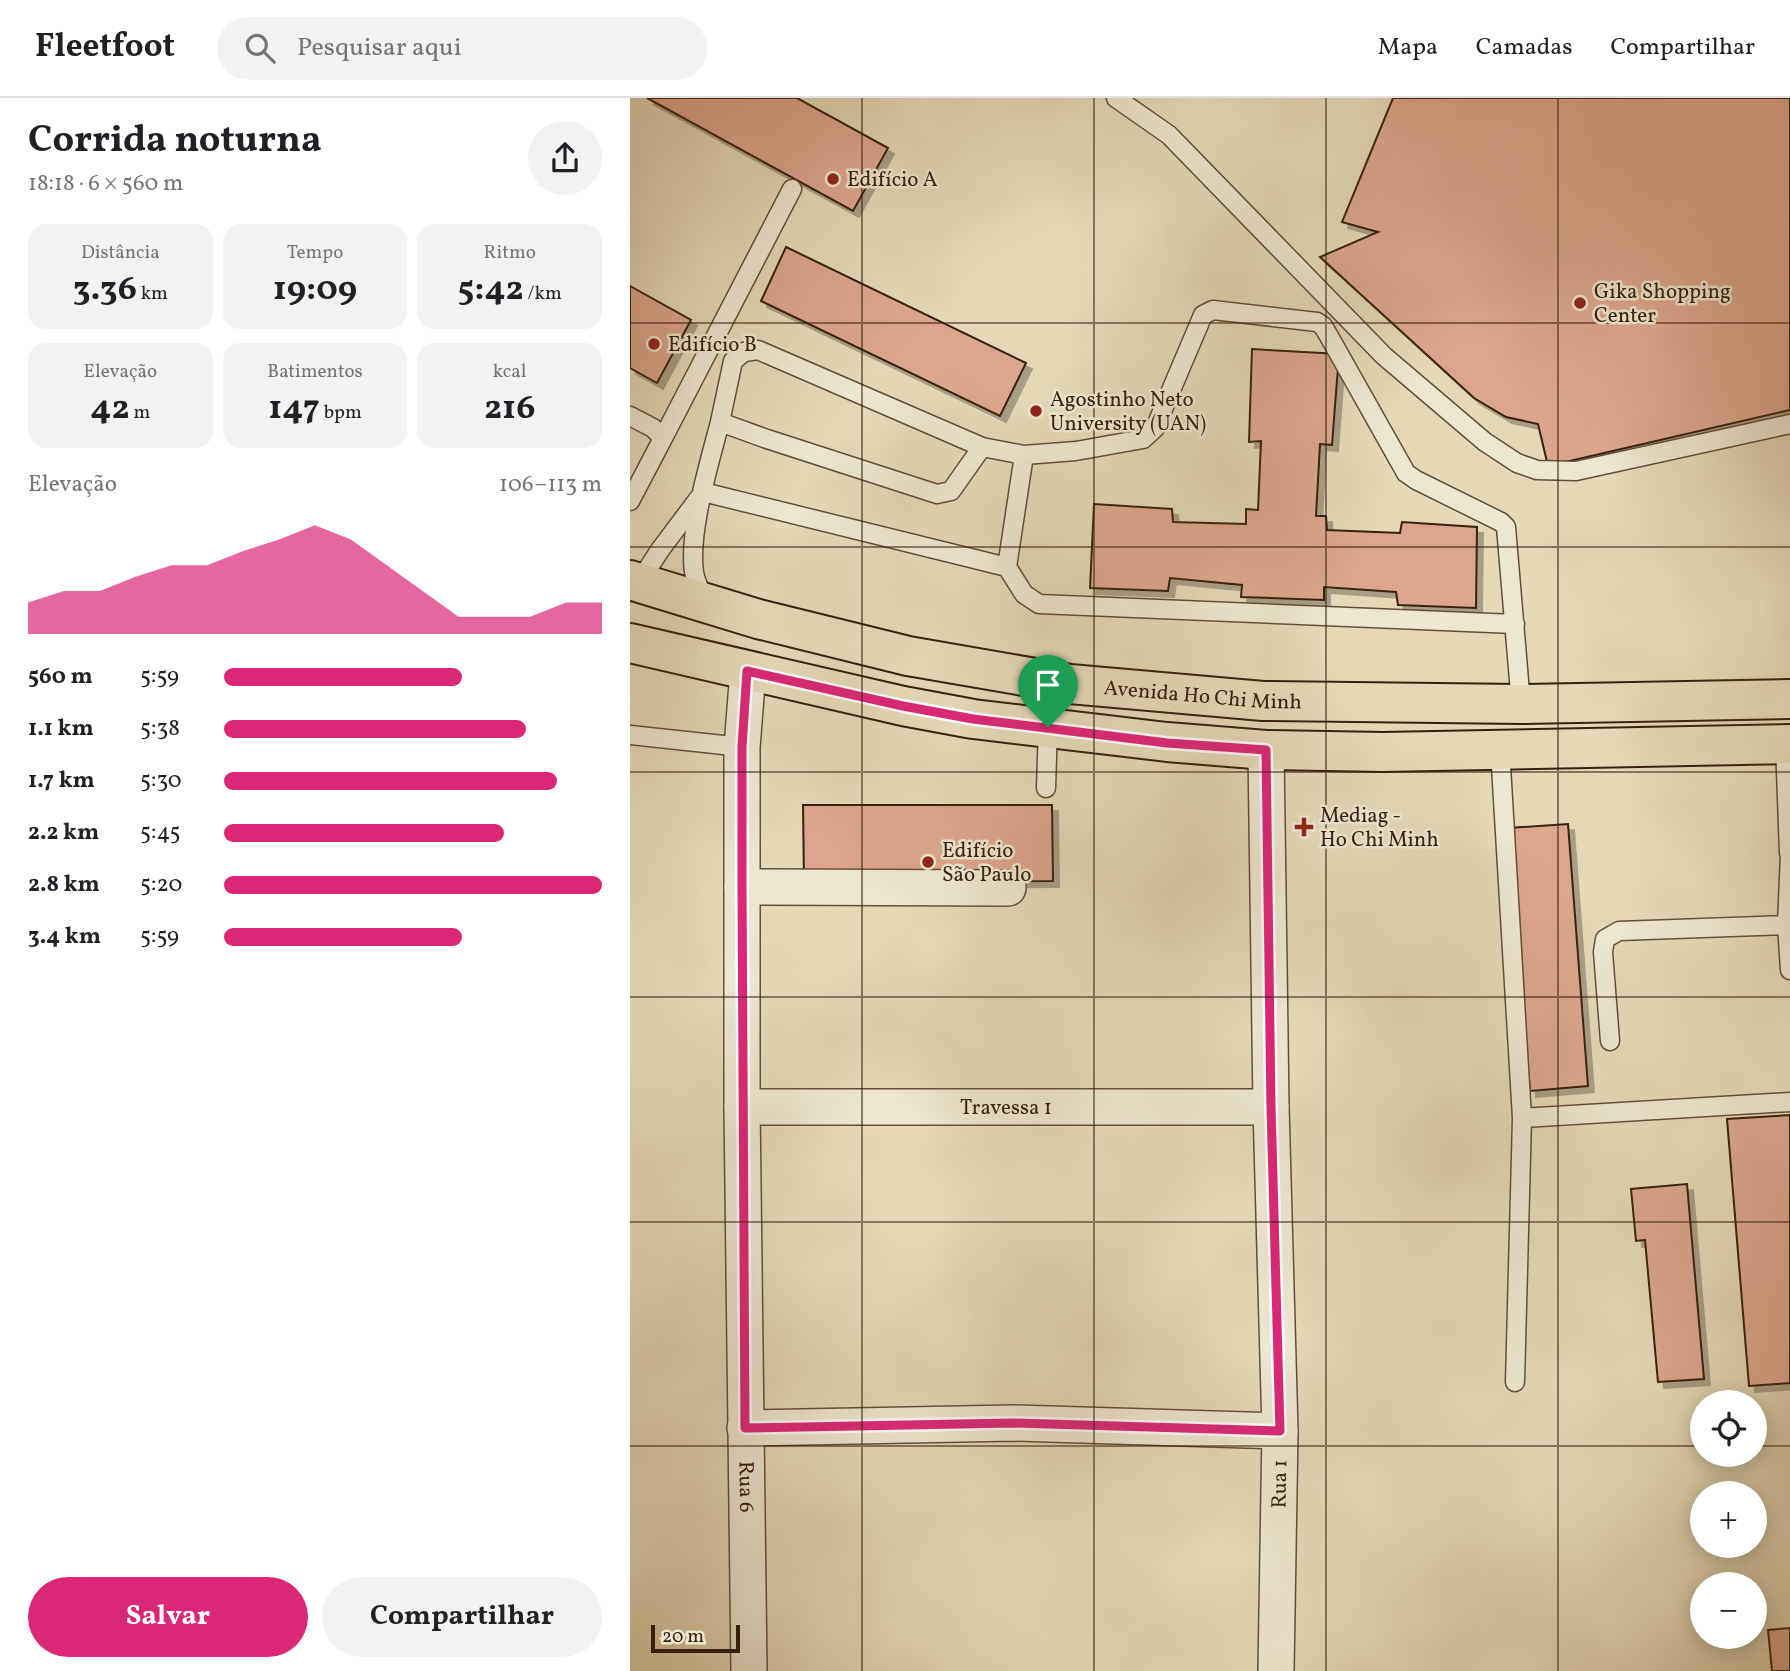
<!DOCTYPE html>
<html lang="pt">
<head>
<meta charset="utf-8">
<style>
  body { margin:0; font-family:Vollkorn,serif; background:#f2f2f2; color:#202124; height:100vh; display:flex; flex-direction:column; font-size:26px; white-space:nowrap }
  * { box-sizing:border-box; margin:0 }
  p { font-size:23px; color:#757577 }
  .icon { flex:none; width:38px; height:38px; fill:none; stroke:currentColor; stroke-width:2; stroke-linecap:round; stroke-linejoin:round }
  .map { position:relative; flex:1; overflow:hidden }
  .sheet { display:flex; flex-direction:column; background:#fff; width:630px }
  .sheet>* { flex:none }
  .tools { position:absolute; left:1060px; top:1292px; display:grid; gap:14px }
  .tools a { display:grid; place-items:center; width:77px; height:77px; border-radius:50%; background:#fff; box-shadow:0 4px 18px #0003; font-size:35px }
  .scale { position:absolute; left:21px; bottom:18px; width:89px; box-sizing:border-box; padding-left:7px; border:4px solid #382010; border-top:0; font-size:19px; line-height:24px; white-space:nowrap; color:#382010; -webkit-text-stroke:5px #ede6d0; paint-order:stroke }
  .pin { position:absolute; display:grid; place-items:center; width:60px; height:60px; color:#fff; margin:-72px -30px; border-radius:50% 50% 50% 0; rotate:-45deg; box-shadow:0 0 7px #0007 }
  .pin .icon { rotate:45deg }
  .round { display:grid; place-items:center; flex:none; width:74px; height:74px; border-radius:37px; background:#f2f2f2 }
  .headline { display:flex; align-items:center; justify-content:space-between; height:119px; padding:0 28px }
  h1 { font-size:38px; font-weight:700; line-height:52px }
  .stats { display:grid; grid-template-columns:repeat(3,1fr); gap:10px; height:119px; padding:7px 28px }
  .stats div { display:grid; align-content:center; border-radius:18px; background:#f2f2f2; text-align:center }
  .stats b { font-size:35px; font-weight:700 }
  .stats small { font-size:19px; font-weight:400 }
  .stats p { font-size:19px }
  .chart { height:196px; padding:14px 28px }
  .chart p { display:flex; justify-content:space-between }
  .chart svg { width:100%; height:126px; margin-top:7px; fill:#db2777; opacity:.7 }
  .cta { display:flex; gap:14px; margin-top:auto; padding:14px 28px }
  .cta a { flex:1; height:80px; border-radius:42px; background:#db2777; color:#fff; font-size:28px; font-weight:700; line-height:80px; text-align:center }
  .cta a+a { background:#f2f2f2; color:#202124 }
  ul { padding:0 28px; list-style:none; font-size:23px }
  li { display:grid; grid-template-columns:112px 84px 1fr; align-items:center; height:52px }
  li i { height:18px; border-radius:9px; background:#db2777 }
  header { display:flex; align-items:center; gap:42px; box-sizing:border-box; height:98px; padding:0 35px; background:#fff; border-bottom:2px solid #e0e0e0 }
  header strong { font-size:33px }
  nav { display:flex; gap:38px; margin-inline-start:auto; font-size:24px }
  .search { width:490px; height:63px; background:#f2f2f2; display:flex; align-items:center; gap:18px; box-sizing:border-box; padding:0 24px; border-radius:38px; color:#757577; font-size:26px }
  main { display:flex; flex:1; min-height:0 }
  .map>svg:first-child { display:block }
</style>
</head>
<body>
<header>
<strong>Fleetfoot</strong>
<div class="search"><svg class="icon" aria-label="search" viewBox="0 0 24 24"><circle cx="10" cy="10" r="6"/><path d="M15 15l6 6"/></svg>Pesquisar aqui</div>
<nav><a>Mapa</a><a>Camadas</a><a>Compartilhar</a></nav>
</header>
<main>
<section class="sheet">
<div class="headline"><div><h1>Corrida noturna</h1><p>18:18 · 6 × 560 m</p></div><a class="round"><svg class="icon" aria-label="share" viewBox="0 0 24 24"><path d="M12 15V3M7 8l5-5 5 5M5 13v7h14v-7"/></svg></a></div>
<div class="stats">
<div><p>Distância</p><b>3.36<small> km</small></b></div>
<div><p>Tempo</p><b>19:09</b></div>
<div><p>Ritmo</p><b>5:42<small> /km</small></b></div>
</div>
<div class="stats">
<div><p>Elevação</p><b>42<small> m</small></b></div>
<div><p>Batimentos</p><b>147<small> bpm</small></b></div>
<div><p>kcal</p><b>216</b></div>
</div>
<div class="chart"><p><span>Elevação</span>106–113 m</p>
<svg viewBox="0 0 160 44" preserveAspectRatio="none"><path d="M0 44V33L10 29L20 29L30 24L40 20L50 20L60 15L70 11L80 6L90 11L100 20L110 29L120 38L130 38L140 38L150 33L160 33V44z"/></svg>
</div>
<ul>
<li><b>560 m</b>5:59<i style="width:63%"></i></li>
<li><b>1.1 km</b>5:38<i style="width:80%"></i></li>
<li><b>1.7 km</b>5:30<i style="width:88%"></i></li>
<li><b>2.2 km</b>5:45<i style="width:74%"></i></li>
<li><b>2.8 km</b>5:20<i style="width:100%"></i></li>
<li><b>3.4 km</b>5:59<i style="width:63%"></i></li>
</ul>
<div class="cta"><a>Salvar</a><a>Compartilhar</a></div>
</section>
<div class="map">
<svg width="1160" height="1573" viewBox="0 0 1160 1573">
  <defs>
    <filter id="shadow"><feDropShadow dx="6" dy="6" stdDeviation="0" flood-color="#0004"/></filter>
  </defs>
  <rect width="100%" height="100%" fill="#e4d8b7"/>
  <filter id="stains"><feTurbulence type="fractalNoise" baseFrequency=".00286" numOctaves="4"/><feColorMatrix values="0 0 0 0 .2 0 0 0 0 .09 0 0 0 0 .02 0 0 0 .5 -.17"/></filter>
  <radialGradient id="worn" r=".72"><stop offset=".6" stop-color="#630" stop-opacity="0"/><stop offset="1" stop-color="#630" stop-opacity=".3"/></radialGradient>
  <path fill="#dba68d" stroke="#382010" stroke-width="2" filter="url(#shadow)" d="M17,0h150l91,50 -35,63z
    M763,0h397v312l-242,56 -10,-42 -32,-7 -32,-19 -154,-141 58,-25 -36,-10z
    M156,149l240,116 -26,53 -239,-115z
    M0,188l61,34 -34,63 -27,-15z
    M622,251l87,5 -7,91 -12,-1 -4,72h10l1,14 73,3 2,-11 75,5 -1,81 -78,-3 -2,-13 -72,-5v13l-83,-3 1,-12 -72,-7 -2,13 -78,-3 4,-84 78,5 1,13 73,2v-15l12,1 3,-69 -12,1z
    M173,707h249l1,76 -249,1z
    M938,726l20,262 -58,5 -21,-263z
    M1160,1017v268l-41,3 -22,-267z
    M1057,1086l17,195 -46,3 -13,-142 -9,1 -5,-52z
    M1160,1530v43h-18l-4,-41z"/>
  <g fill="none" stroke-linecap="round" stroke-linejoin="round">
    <g stroke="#634e3a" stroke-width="21">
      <path id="service" d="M486,0l53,37 215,221 101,86 32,21 20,7 39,1 214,-47
        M0,318l23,12 8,8v6l-31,59
        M90,324l13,-61 11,-9 14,-2 224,97
        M31,344l131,-253
        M394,357l-17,112 17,27 15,10 476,20
        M73,394l304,75
        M8,486l22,-34 39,-52
        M75,505c-3,-8 -7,-17 -10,-26 -9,-39 15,-116 25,-155l44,16 173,56 14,-3 31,-44 42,8 52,-4 67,-12 12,-11 48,-113 10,-5 104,12 6,4 7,12 76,135 10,7 85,42 5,5 15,177
        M0,637l112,12
        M1155,646l4,109
        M870,651l22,369 -7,264
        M416,690l2,-61
        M1160,755l-3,72 3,45
        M980,943l-7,-89 2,-13 14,-8 168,-6
        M892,1020l268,-16"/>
    </g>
    <g stroke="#634e3a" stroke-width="38">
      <g id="minor">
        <path id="s1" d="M118,573l-6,76v360l7,564"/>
        <path d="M636,652l5,357 9,324 -4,240"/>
        <path d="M112,789l266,1"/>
        <path id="s2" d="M112,1009h529"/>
        <path d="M115,1330l268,-5 267,8"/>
      </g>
    </g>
    <g stroke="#382010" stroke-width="42">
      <g id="primary">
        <path id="s3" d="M0,482l128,39 150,37 162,28 193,17 258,3 269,-5"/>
        <path d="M0,545l273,63 70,13 194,23 99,8 117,2 407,-8"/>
      </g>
    </g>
    <use href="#service" stroke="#ede6d0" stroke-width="18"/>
    <use href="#minor" stroke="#ede6d0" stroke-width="35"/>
    <use href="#primary" stroke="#e4d8b7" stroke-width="38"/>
  </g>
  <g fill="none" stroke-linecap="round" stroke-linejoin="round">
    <g stroke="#fff" stroke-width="14">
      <path id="route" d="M117,573l156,35 70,13 194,24 99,7 5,357 9,324 -267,-8 -268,5 -3,-541v-140z"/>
    </g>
    <use href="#route" stroke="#db2777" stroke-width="9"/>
  </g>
  <path fill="none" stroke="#382010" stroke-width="2" stroke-opacity="0.55" d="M232,0v1573M464,0v1573M696,0v1573M928,0v1573M0,225h1160M0,449h1160M0,674h1160M0,899h1160M0,1124h1160M0,1348h1073M1125,1348h35"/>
  <g fill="#8f2418" stroke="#ede6d0" stroke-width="2.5">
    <circle cx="203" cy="81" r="7"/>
    <circle cx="950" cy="205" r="7"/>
    <circle cx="24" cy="246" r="7"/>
    <circle cx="406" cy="313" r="7"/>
    <path d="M670.5 718.5h7v7h7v7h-7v7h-7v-7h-7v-7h7z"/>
    <circle cx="298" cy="764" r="7"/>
  </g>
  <g text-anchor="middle" stroke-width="5" stroke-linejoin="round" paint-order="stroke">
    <g font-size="21" fill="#382010" stroke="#ede6d0" text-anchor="start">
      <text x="217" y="88">Edifício A</text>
      <text x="964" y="200">Gika Shopping<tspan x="964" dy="24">Center</tspan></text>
      <text x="38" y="253">Edifício B</text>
      <text x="420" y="308">Agostinho Neto<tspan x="420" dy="24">University (UAN)</tspan></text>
      <text x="690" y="724">Mediag -<tspan x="690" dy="24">Ho Chi Minh</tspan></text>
      <text x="312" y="759">Edifício<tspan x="312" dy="24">São Paulo</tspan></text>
    </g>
    <g font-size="21" fill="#382010" stroke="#ede6d0">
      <text dy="7" stroke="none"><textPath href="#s3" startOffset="586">Avenida Ho Chi Minh</textPath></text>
      <text dy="7" stroke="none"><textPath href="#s2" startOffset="264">Travessa 1</textPath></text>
      <text transform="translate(649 1386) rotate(-89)" y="7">Rua 1</text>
      <text dy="7" stroke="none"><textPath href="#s1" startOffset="816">Rua 6</textPath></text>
    </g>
  </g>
  <rect width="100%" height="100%" filter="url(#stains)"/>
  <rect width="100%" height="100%" fill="url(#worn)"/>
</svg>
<div class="tools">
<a><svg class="icon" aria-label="locate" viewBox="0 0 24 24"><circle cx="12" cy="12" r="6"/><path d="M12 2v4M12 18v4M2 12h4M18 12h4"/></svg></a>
<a>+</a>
<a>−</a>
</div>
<div class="scale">20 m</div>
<div class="pin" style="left:418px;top:629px;background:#1e9e55"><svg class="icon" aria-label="arrive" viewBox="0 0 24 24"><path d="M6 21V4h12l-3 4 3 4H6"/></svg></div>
</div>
</main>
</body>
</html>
